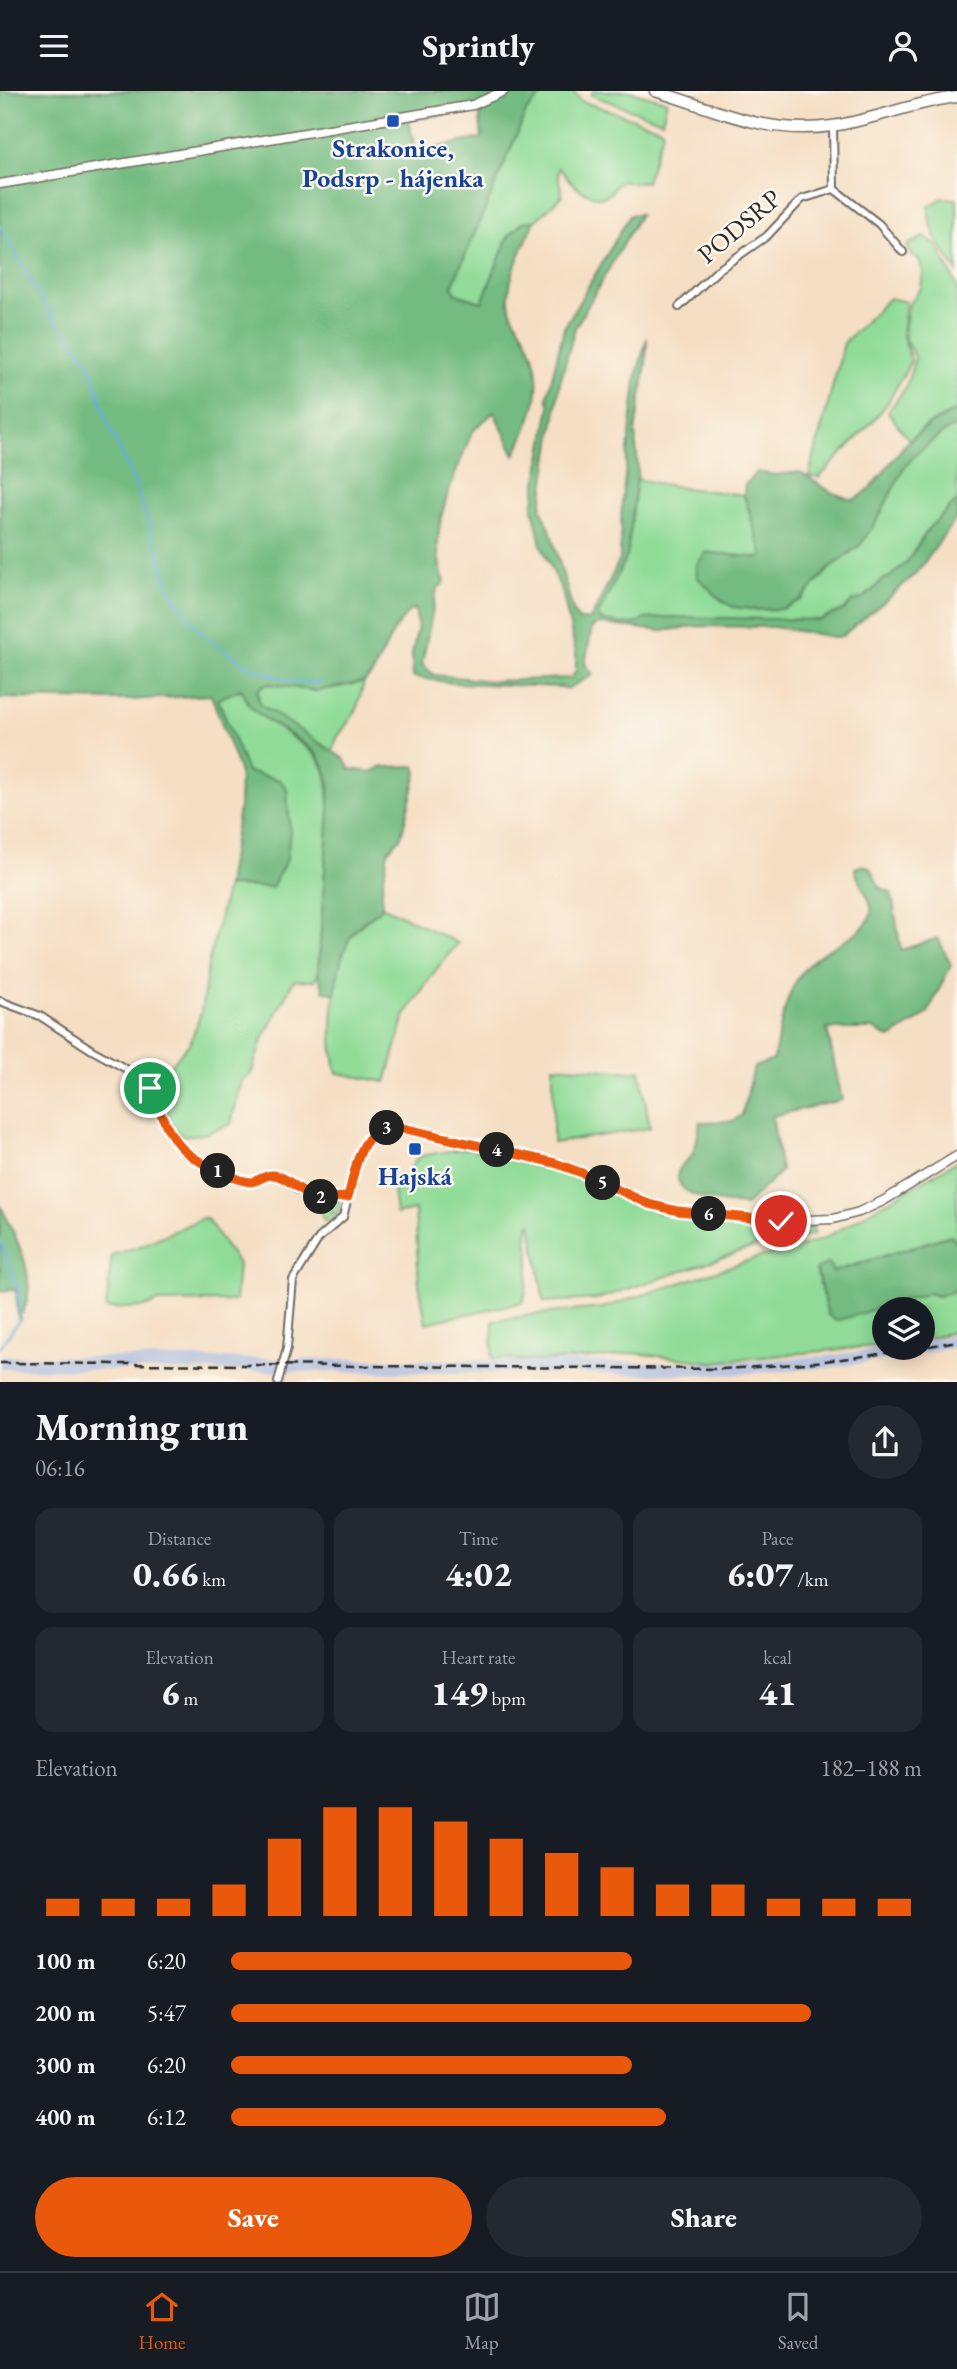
<!DOCTYPE html>
<html lang="en">
<head>
<meta charset="utf-8">
<style>
  body { margin:0; font-family:"EB Garamond",serif; background:#242831; color:#f1f3f6; height:100vh; display:flex; flex-direction:column; font-size:26px; white-space:nowrap }
  * { box-sizing:border-box; margin:0 }
  p { font-size:23px; color:#9ea1a6 }
  .icon { flex:none; width:38px; height:38px; fill:none; stroke:currentColor; stroke-width:2; stroke-linecap:round; stroke-linejoin:round }
  .map { position:relative; height:1291px; overflow:hidden }
  .side { display:flex; flex-direction:column; background:#171b24; flex:1 }
  .side>* { flex:none }
  .buttons { position:absolute; left:872px; top:1206px; display:grid; gap:14px }
  .buttons a { display:grid; place-items:center; width:63px; height:63px; border-radius:50%; background:#171b24; box-shadow:0 4px 18px #0003; font-size:35px }
  .pin { position:absolute; display:grid; place-items:center; width:60px; height:60px; color:#fff; margin:-30px; border:4px solid #fff; border-radius:50%; box-shadow:0 2px 7px #0007 }
  .km { position:absolute; width:35px; height:35px; margin:-18px; border-radius:50%; background:#222; color:#fff; font-size:19px; line-height:35px; text-align:center }
  .round { display:grid; place-items:center; flex:none; width:74px; height:74px; border-radius:37px; background:#242831 }
  .headline { display:flex; align-items:center; justify-content:space-between; height:119px; padding:0 35px }
  h1 { font-size:38px; font-weight:800; line-height:52px }
  .stats { display:grid; grid-template-columns:repeat(3,1fr); gap:10px; height:119px; padding:7px 35px }
  .stats div { display:grid; align-content:center; border-radius:18px; background:#242831; text-align:center }
  .stats b { font-size:35px; font-weight:800 }
  .stats small { font-size:19px; font-weight:400 }
  .stats p { font-size:19px }
  .chart { height:196px; padding:14px 35px }
  .chart p { display:flex; justify-content:space-between }
  .chart svg { width:100%; height:126px; margin-top:7px; stroke:#ea580c; stroke-width:6 }
  .cta { display:flex; gap:14px; margin-top:auto; padding:14px 35px }
  .cta a { flex:1; height:80px; border-radius:42px; background:#ea580c; color:#fff; font-size:28px; font-weight:800; line-height:80px; text-align:center }
  .cta a+a { background:#242831; color:#f1f3f6 }
  ul { padding:0 35px; list-style:none; font-size:23px }
  li { display:grid; grid-template-columns:112px 84px 1fr; align-items:center; height:52px }
  li i { height:18px; border-radius:9px; background:#ea580c }
  header { display:flex; justify-content:space-between; align-items:center; height:91px; padding:0 35px; background:#171b24; font-size:32px; font-weight:800 }
  .menu { display:flex; justify-content:space-around; align-items:center; height:98px; border-top:2px solid #363941; background:#171b24; font-size:19px; color:#9ea1a6 }
  .menu a { display:grid; justify-items:center; gap:4px }
  .menu .selected { color:#ea580c }
  .map>svg:first-child { display:block }
</style>
</head>
<body>
<header><svg class="icon" aria-label="menu" viewBox="0 0 24 24"><path d="M4 6h16M4 12h16M4 18h16"/></svg>Sprintly<svg class="icon" aria-label="person" viewBox="0 0 24 24"><circle cx="12" cy="8" r="4"/><path d="M4 21q1-7 8-7t8 7"/></svg></header>
<div class="map">
<svg width="957" height="1291" viewBox="0 0 957 1291">
  <rect width="100%" height="100%" fill="#fbf7ec"/>
  <filter id="ink" filterUnits="userSpaceOnUse"><feTurbulence type="fractalNoise" baseFrequency=".0143" numOctaves="2"/><feDisplacementMap in="SourceGraphic" scale="14" xChannelSelector="R" yChannelSelector="G"/><feConvolveMatrix kernelMatrix="1 2 1 2 8 2 1 2 1" color-interpolation-filters="sRGB"/></filter>
  <filter id="wash" filterUnits="userSpaceOnUse"><feTurbulence type="fractalNoise" baseFrequency=".00686" numOctaves="4" result="noise"/><feDisplacementMap in="SourceGraphic" scale="28" xChannelSelector="R" yChannelSelector="G"/><feGaussianBlur stdDeviation="1.57" result="paint"/><feColorMatrix in="noise" values="0 0 0 0 0 0 0 0 0 0 0 0 0 0 0 0 0 1.4 0 .05"/><feComposite in="paint" operator="in"/></filter>
  <g filter="url(#wash)">
    <rect width="100%" height="100%" fill="#f5dfc4"/>
    <path fill="#b9c4de" d="M957,1244v12l-65,12 -65,9 -104,7 -723,-6v-13l722,7 104,-7 61,-8 35,-1v-6z"/>
    <path fill="#8fdb97" stroke="#5d8361" stroke-width="2" d="M546,0h27l8,10 80,27 2,4 -17,50 -13,1 -11,-3 -8,7 -3,6 -10,5c-12,-3 -23,-8 -31,-17 -4,-5 -6,-9 -12,-13 -2,9 4,18 4,28l-27,25 -12,1 -15,15 -26,65 -26,-8 -4,-8 75,-176z
      M593,0h36l38,10 -5,20 -71,-26z
      M943,107l14,1v73c-12,-20 -30,-42 -28,-66z
      M924,146l12,7 21,42v124l-30,15 -18,15 -21,-28 18,-25 9,-29 -10,-19v-14l4,-21 12,-16 2,-16 -4,-13 -7,-3 -5,-11z
      M889,207l17,4 -4,31 9,28 -24,43 -15,18 -53,56 -10,-2 35,-133z
      M957,334v76l-28,27 -22,34 -17,15 -8,3 -10,11 -11,8 -8,2 -8,8 -25,11 -104,-1 -94,5 -22,-4 -2,-5 28,-59 9,-77 49,9 60,7 19,61 -3,2 41,42 29,-32 31,-24 42,-76 12,-14 26,-20z
      M364,591l-8,29 -19,27 -5,14 -72,-48 -3,-13 6,-6 6,-1 47,7z
      M241,598c12,13 24,29 38,39 40,30 49,27 50,82l-11,164 -4,7 -20,-1 -32,60 -11,34 -9,6 -11,44 -27,10 -21,2c-16,-11 -22,-40 -23,-59l30,-34 11,-30 7,-48 19,-79 45,1 15,-80v-18l-8,-9 -32,-7 -29,-74z
      M382,815l76,37 -23,28 -30,44 -19,67 -49,-9c-10,-34 -4,-101 11,-133 8,-15 24,-21 34,-34z
      M553,975l78,6 9,-2 10,58 -97,15z
      M468,1057l105,27 86,38 21,4 61,3 72,8 2,6 -61,13 -156,52 -54,3 -13,-79c-8,11 -2,20 -2,33 0,16 -1,31 -6,46l-97,21 -7,-39 -4,-74 -19,4 -3,-24c25,-4 12,-9 19,-24 2,-4 5,-7 8,-10z
      M957,1070v81l-6,-7 -119,37 -16,-3 12,46 100,-22 10,3 19,-6v41l-35,9v-31h-38v36l-171,17 -81,-9 -22,4 -69,4 -49,-3 1,-37 44,-7 66,-6 153,-50 36,-8 31,-11z
      M316,1108l8,1 5,6 4,-7h7l-2,14 -3,3 -2,-5 -3,1 2,6 -8,3z
      M203,1127l4,1 31,45 -3,37 -77,1 -14,5 -38,2 6,-54 26,-8z"/>
    <path fill="#73bb80" stroke="#4f7356" stroke-width="2" fill-rule="evenodd" d="M0,0h546l-19,19 -75,176 4,8 26,8 26,-65 15,-15 12,-1c-11,26 -31,58 -25,87 3,12 14,23 18,34 20,43 5,74 -13,113l-21,-43c-6,6 -14,11 -20,18 -5,7 -8,17 -11,25 -16,37 -36,87 -18,127l-8,7 -15,75 12,11 59,6 78,-3 5,-7v-18l-14,-62 -21,-46 -8,-37 17,-103 -3,-6 17,-71 66,-113 10,-1 -65,114 -15,54 -19,126 9,21 24,85 5,6h8l5,-3 28,-58 2,-57 15,-129 10,-35 -1,26 -11,68 3,39 -11,85 -29,59 2,5 22,4h14l7,-5 28,-2 149,3 25,-11 8,-8 8,-2 11,-8 10,-11 8,-3 17,-15 22,-34 28,-27v16l-39,54 -28,26 -48,39 -8,1 -60,-10 -77,-1 -35,5 -63,-7 -7,3 -7,37 8,11 -26,14 -5,-2 -109,-4 -40,-6 -1,-23 6,-28 -3,-17 -6,2 -15,19 -21,43 -9,9 -48,9 -47,-7 -6,1 -6,6 3,13 84,55 6,10 21,3 12,-5 32,-1 2,7 -16,64 -13,14 -6,38v17c-7,9 -18,14 -26,23 -13,15 -19,44 -21,65l-11,-3 -6,-17 11,-164c0,-14 2,-31 -5,-44 -14,-28 -51,-36 -72,-58 -5,-5 -8,-13 -11,-19l-23,10 29,73 33,8 7,9 3,42 -3,28 -15,28 -45,-1 12,-78 1,-35 -29,-78 -83,5 -128,-2zM479,18l3,29 -67,14 -6,-32z
      M957,319v15l-16,9 -26,21 -12,14 -23,46 -19,29 -31,24 -29,32 -19,9 -25,1 -24,-3 -12,-7 -24,-23 -1,-11 10,-14 53,6 4,-2 -19,-61 1,-10 12,-13 19,3 24,-3 31,20 21,8c25,-9 38,-43 59,-61 14,-13 29,-20 46,-29z
      M864,774c12,5 9,14 16,22 3,3 8,3 11,6 2,2 8,48 10,57l37,-12 13,27 -24,49 -37,24 -17,-9h-46l15,71 -70,16 9,55 -35,34c-18,-2 -73,-5 -68,-33 2,-8 10,-11 14,-17 5,-9 6,-23 8,-33l33,-1 9,-6 12,-48 19,-7c9,-35 12,-80 44,-103 14,-11 51,-25 54,-43 3,-16 -15,-31 -16,-46z
      M0,1114c16,32 44,82 18,114l-2,-29 -16,1z
      M951,1144l6,7v48l-19,6 -10,-3 -92,28 -8,-6 -12,-46 13,-6 4,9z"/>
    <g fill="none" stroke-linecap="round" stroke-linejoin="round">
      <path stroke="#65acdc" stroke-width="2.5" d="M0,135l52,91 28,33 12,20 16,54 28,62 33,99 20,34 16,17 42,30 44,15 29,2
        M0,1150l18,48 3,29 -21,29"/>
    </g>
  </g>
  <g filter="url(#ink)">
    <g fill="none" stroke-linecap="round" stroke-linejoin="round">
      <g stroke="#726a61" stroke-width="10">
        <path id="minor" d="M834,98l45,35 24,28
          M679,216l39,-37 49,-34 35,-37 32,-10 -1,-63
          M0,910l40,15 52,34 45,25 13,13 21,48 15,18 23,14 34,13 10,1 19,-7 8,2 19,14 16,6h33l-5,20 -24,21 -26,42 -6,68 -9,34"/>
      </g>
      <g stroke="#726a61" stroke-width="11">
        <path id="tertiary" d="M0,93l473,-79 31,-14
          M348,1106c6,-21 9,-55 31,-67 6,-3 16,-2 23,-2l153,35 27,10 67,31 29,7 103,10 52,-2 26,-7 24,-11 74,-45"/>
      </g>
      <g stroke="#726a61" stroke-width="13">
        <path id="primary" d="M655,0c61,18 111,45 177,35 42,-6 82,-24 125,-29"/>
      </g>
      <use href="#minor" stroke="#fff" stroke-width="6"/>
      <use href="#tertiary" stroke="#fff" stroke-width="8"/>
      <use href="#primary" stroke="#fff" stroke-width="10"/>
      <path stroke="#2b2b2b" stroke-width="2.5" stroke-dasharray="10 5" stroke-linecap="butt" d="M0,1272l722,6c80,-4 157,-13 235,-28"/>
    </g>
  </g>
  <g fill="none" stroke-linecap="round" stroke-linejoin="round" filter="url(#ink)">
    <g stroke="#fff" stroke-width="14">
      <path id="route" d="M150,997c21,49 23,65 76,86 8,3 16,8 25,8 7,-1 14,-7 21,-7 13,-1 29,19 44,22 10,2 22,0 32,0 6,-21 9,-55 31,-67 6,-3 16,-2 23,-2l153,35 27,10 67,31 29,7 103,10"/>
    </g>
    <use href="#route" stroke="#ea580c" stroke-width="9"/>
  </g>
  <g fill="#1a4fb4" stroke="#fbf7ec" stroke-width="2.5">
    <rect x="386" y="23" width="14" height="14" rx="3.5"/>
    <rect x="408" y="1051" width="14" height="14" rx="3.5"/>
  </g>
  <g text-anchor="middle" stroke-width="5" stroke-linejoin="round" paint-order="stroke">
    <g font-size="26" font-weight="bold" fill="#164399" stroke="#fbf7ec">
      <text x="393" y="66">Strakonice,<tspan x="393" dy="30">Podsrp - hájenka</tspan></text>
      <text x="415" y="1094">Hajská</text>
    </g>
    <g font-size="26" fill="#2b2b2b" stroke="#fbf7ec">
      <text transform="translate(739 135) rotate(-40)" y="9">PODSRP</text>
    </g>
  </g>
</svg>
<div class="buttons">
<a><svg class="icon" aria-label="layers" viewBox="0 0 24 24"><path d="M12 4l9 5-9 5-9-5zM3 14l9 5 9-5"/></svg></a>
</div>
<div class="pin" style="left:150px;top:997px;background:#1e9e55"><svg class="icon" aria-label="arrive" viewBox="0 0 24 24"><path d="M6 21V4h12l-3 4 3 4H6"/></svg></div>
<div class="pin" style="left:781px;top:1130px;background:#d93025"><svg class="icon" aria-label="check" viewBox="0 0 24 24"><path d="M5 12l5 5 9-10"/></svg></div>
<b class="km" style="left:218px;top:1080px">1</b>
<b class="km" style="left:321px;top:1106px">2</b>
<b class="km" style="left:387px;top:1037px">3</b>
<b class="km" style="left:497px;top:1059px">4</b>
<b class="km" style="left:603px;top:1092px">5</b>
<b class="km" style="left:709px;top:1123px">6</b>
</div>
<section class="side">
<div class="headline"><div><h1>Morning run</h1><p>06:16</p></div><a class="round"><svg class="icon" aria-label="share" viewBox="0 0 24 24"><path d="M12 15V3M7 8l5-5 5 5M5 13v7h14v-7"/></svg></a></div>
<div class="stats">
<div><p>Distance</p><b>0.66<small> km</small></b></div>
<div><p>Time</p><b>4:02</b></div>
<div><p>Pace</p><b>6:07<small> /km</small></b></div>
</div>
<div class="stats">
<div><p>Elevation</p><b>6<small> m</small></b></div>
<div><p>Heart rate</p><b>149<small> bpm</small></b></div>
<div><p>kcal</p><b>41</b></div>
</div>
<div class="chart"><p><span>Elevation</span>182–188 m</p>
<svg viewBox="0 0 160 44" preserveAspectRatio="none"><path d="M5 44V38M15 44V38M25 44V38M35 44V33M45 44V17M55 44V6M65 44V6M75 44V11M85 44V17M95 44V22M105 44V27M115 44V33M125 44V33M135 44V38M145 44V38M155 44V38"/></svg>
</div>
<ul>
<li><b>100 m</b>6:20<i style="width:58%"></i></li>
<li><b>200 m</b>5:47<i style="width:84%"></i></li>
<li><b>300 m</b>6:20<i style="width:58%"></i></li>
<li><b>400 m</b>6:12<i style="width:63%"></i></li>
</ul>
<div class="cta"><a>Save</a><a>Share</a></div>
</section>
<nav class="menu">
<a class="selected"><svg class="icon" aria-label="home" viewBox="0 0 24 24"><path d="M3 11l9-7 9 7M6 9v11h12V9"/></svg>Home</a>
<a><svg class="icon" aria-label="map" viewBox="0 0 24 24"><path d="M3 6l6-2 6 2 6-2v14l-6 2-6-2-6 2zM9 4v14M15 6v14"/></svg>Map</a>
<a><svg class="icon" aria-label="saved" viewBox="0 0 24 24"><path d="M7 4h10v16l-5-4-5 4z"/></svg>Saved</a>
</nav>
</body>
</html>
